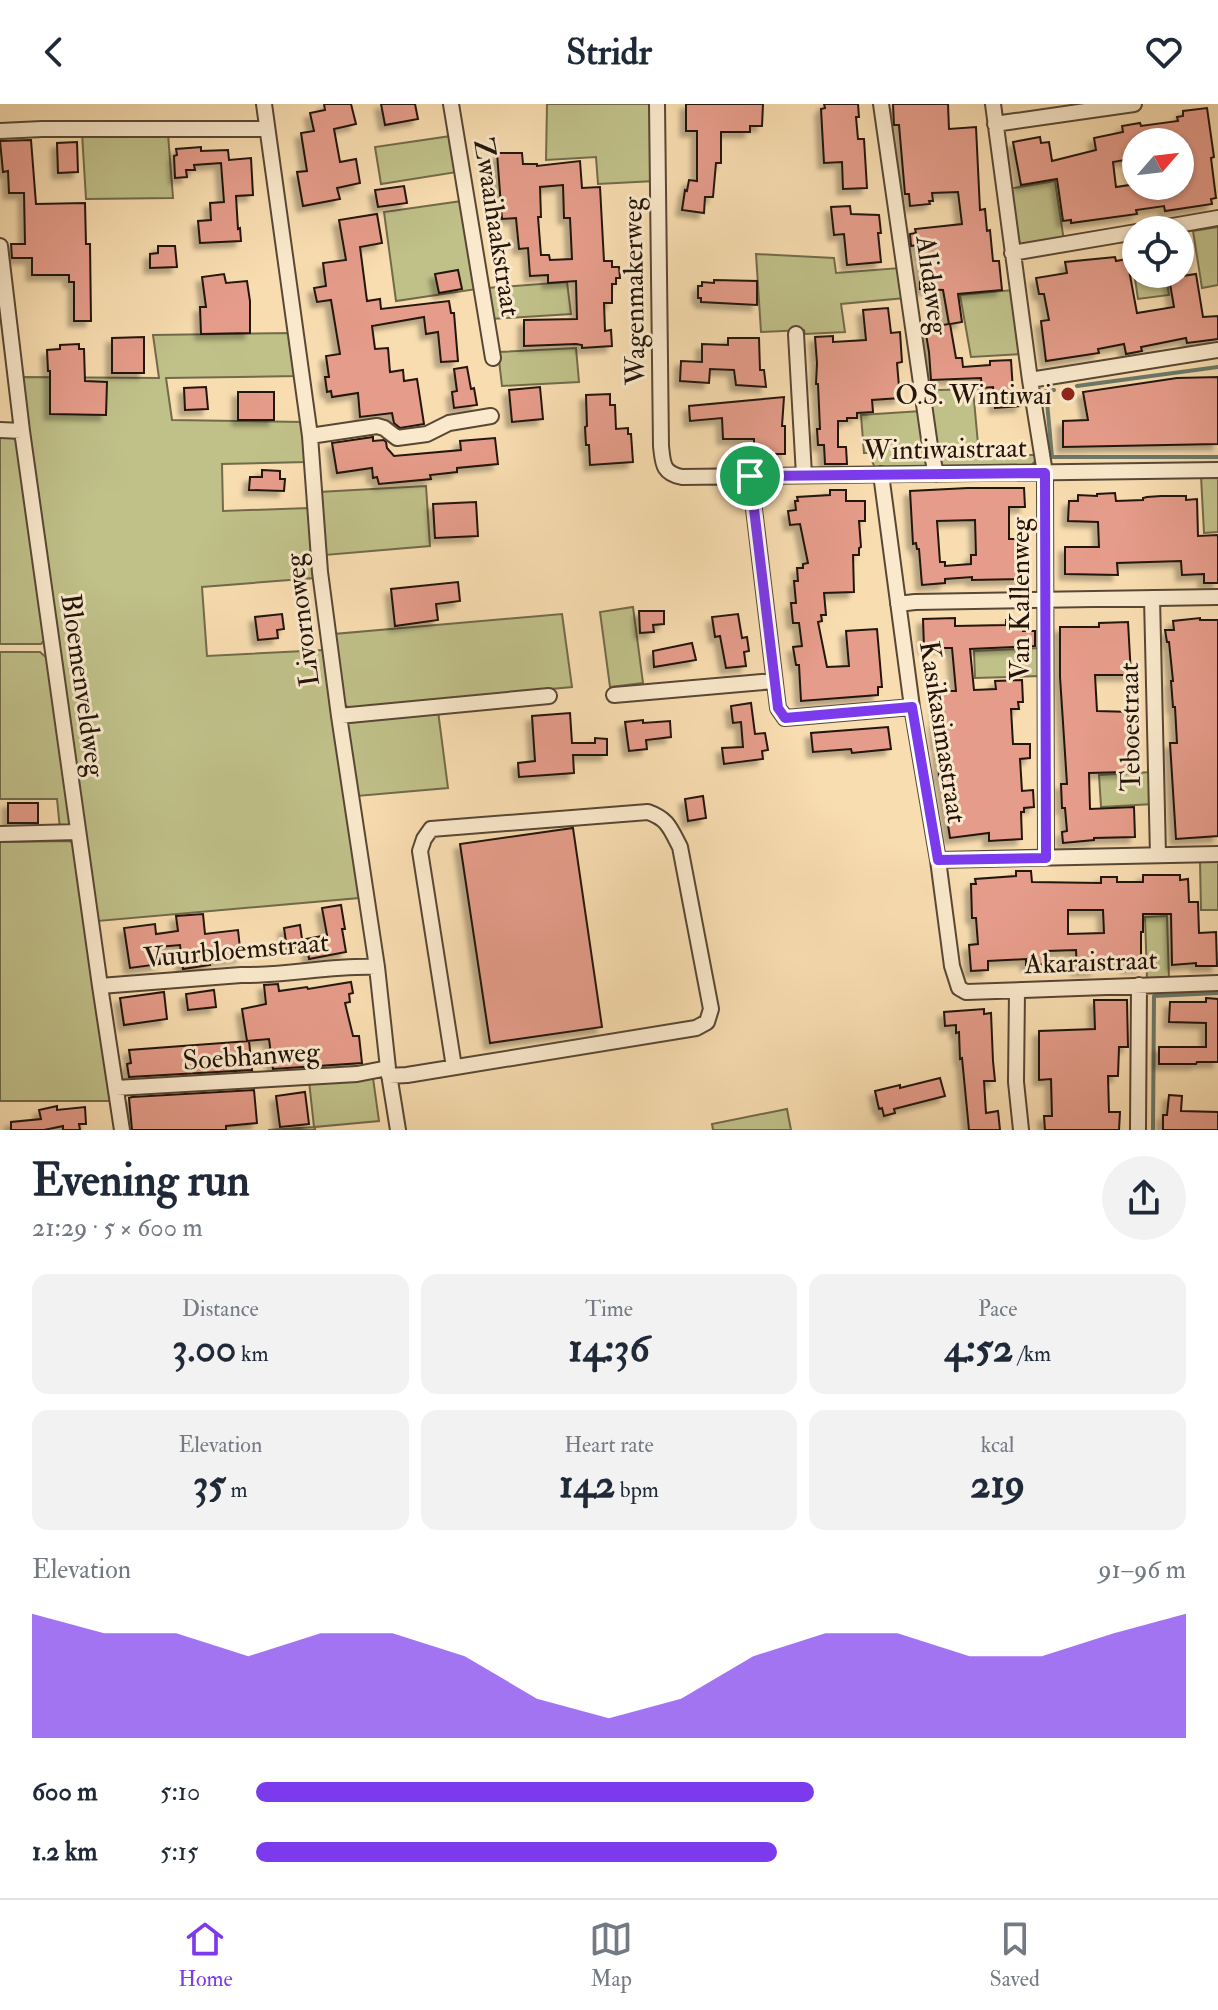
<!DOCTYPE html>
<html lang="en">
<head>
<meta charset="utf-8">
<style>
  body { margin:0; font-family:"IM FELL Double Pica",serif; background:#f2f2f3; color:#1f2937; height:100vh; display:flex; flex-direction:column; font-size:30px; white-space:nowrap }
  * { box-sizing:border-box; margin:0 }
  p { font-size:26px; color:#747a83 }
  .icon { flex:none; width:44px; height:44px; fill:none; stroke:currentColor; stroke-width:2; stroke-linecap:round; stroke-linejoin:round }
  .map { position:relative; height:1026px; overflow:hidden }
  .details { display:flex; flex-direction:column; background:#fff; flex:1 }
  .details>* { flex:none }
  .needle { width:52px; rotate:62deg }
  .controls { position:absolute; left:1122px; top:24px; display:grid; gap:16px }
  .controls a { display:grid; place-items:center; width:72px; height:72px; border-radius:50%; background:#fff; box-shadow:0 2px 6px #0004; font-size:40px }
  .pin { position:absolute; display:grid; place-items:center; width:68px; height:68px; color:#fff; margin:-34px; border:4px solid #fff; border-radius:50%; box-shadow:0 2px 8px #0007 }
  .round { display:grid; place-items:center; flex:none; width:84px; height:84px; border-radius:42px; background:#f2f2f3 }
  .head { display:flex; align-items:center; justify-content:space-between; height:136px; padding:0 32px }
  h1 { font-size:44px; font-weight:700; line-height:60px }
  .figures { display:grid; grid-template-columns:repeat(3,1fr); gap:12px; height:136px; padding:8px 32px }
  .figures div { display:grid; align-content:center; border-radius:16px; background:#f2f2f3; text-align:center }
  .figures b { font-size:40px; font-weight:700 }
  .figures small { font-size:22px; font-weight:400 }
  .figures p { font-size:22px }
  .chart { height:224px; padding:16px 32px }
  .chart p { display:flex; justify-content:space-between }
  .chart svg { width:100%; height:144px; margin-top:8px; fill:#7c3aed; opacity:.7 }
  ul { padding:0 32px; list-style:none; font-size:26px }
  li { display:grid; grid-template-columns:128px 96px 1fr; align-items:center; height:60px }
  li i { height:20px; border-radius:10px; background:#7c3aed }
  header { display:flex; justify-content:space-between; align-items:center; height:104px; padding:0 32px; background:#fff; font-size:36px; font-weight:700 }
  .tab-bar { display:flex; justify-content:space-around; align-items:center; height:112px; border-top:2px solid #e0e1e3; background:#fff; font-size:22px; color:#747a83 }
  .tab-bar a { display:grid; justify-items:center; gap:4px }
  .tab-bar .selected { color:#7c3aed }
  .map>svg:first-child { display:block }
</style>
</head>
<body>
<header><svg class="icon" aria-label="back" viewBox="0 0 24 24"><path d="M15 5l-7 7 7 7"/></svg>Stridr<svg class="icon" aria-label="heart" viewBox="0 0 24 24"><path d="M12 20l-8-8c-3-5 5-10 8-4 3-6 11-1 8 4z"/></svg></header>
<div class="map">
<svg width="1218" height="1026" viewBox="0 0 1218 1026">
  <defs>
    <filter id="shadow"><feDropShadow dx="-5.5" dy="5.5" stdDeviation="2" flood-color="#0004"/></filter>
  </defs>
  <rect width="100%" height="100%" fill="#f8ddb0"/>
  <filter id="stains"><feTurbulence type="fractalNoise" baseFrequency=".0025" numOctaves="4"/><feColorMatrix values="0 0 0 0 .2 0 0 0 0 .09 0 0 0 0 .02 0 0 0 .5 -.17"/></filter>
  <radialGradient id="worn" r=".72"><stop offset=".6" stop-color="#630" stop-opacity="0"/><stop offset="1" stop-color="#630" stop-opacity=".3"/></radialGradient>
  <path fill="#c0c089" stroke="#726a4a" stroke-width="2" d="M547,0h108v77l-57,3 -2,-27 -50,3z
    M82,29l86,1 5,64 -87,1z
    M451,32l6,36 -76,12 -6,-37z
    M1055,77l9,60 -43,5 -4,-4 -9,-53z
    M462,97l15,88 -81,12 -12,-89z
    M1218,123v58l-16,3 -9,-57z
    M1136,135v35h30l3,21 -31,4 -9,-59z
    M756,150l78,4 2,15 64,-5 5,30 -64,6 4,28 -40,2 -1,-4 -43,2z
    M567,178l4,32 -80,5 -4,-31z
    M1013,186l9,64 -51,3 -11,-62z
    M291,229l6,43 -131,2 6,42 132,2 3,40 -85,2 1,47 86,-3 6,70 -113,9 5,69 117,-6 35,248 -261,23 -76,-544 137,1 -6,-43z
    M576,244l3,34 -77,4 -4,-34z
    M928,283l11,3 34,-1 6,66h57v5l-5,6 -81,4 -12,-4z
    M921,307l7,54 -4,4 -48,2 -7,-18h-5l-3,-38z
    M0,331l14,2 3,6 29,196 -5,5h-41z
    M1218,371v57l-14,1 -3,-57z
    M426,382l4,60 -105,9 -6,-63z
    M633,503l10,76 -33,4 -10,-75z
    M562,510l10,73 -222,21 -7,-4 -9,-70z
    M1040,544l1,28 -66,2 -1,-27z
    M0,548h40l8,7 23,170h-11l-3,-30h-57z
    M438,607l10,77 -91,8 -10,-75z
    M1152,668l1,32 -52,3 -2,-32z
    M70,737l3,3 39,257h-112v-259z
    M1200,758h18v48h-17z
    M1167,812l2,63h-22l-2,-62z
    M373,974l6,43 -64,6v3h-47l46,-3 -5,-46z
    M787,1005l4,21h-78l-1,-6z"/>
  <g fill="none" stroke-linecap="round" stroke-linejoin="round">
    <path stroke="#6c796a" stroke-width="4" d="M1077,282l141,-19
      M1054,286l-8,1 6,66h166
      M1153,1026l1,-134 64,-3"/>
  </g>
  <path fill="#e59c8a" stroke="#23150b" stroke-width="2" fill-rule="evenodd" filter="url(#shadow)" d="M324,0h27l5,20 -22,5 6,33 16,-3 4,24 -23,5 3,11 -37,7 -6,-34 10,-1 -6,-38 13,-2 -4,-18 15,-3z
    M381,0h34l3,15 -33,6z
    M686,0h77l-1,22h-12v6h-29v31h-5l-3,34h-8l-1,16 -22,-3 3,-20 2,1 2,-11 8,1v-50h-11z
    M824,0h34l1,13h-3l2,22h6l3,49 -24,1 -1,-27 -18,1 -3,-54 4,-1z
    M893,0h55l1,25 27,-2 4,83 5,-1 2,22 3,-1 3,31h6l3,29 -44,4 4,28 -12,2 6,34h6l1,9 27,-2v-4l21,-1 2,31h7l1,15 -26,2 -2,-21 -11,1 -1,-10 -50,2 -2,-28 -4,-24 24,-4 -6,-34 -23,-1v-36l-2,1 -1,-9 -6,1 -1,-12 6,-1 -1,-4 47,-5 -4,-32 -26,1 1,8h-4l1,3 -20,2 -1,-12h-4l-6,-69h-5z
    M1207,4l7,49 -3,1 5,40 -5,1 1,5 -47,7 -1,-5 -28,4 1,4 -66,9v-3l-8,1 -6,-42 -36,6 -8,-43 27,-5 1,6 8,-1 3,19 44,-11 -2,-12 29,-6 -1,-6 18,-3 1,3 37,-5 -1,-4 6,-1v-5zM1136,38h44l4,38 -4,1v5h-44v-2l-20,3 -3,-25 23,-4z
    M31,36l5,64 49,-1 1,41h4l1,77h-17v-39h-5v-7h-37v-17h-20l-1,-14h14l-1,-51h-15l-1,-22 -5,1 -3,-31z
    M77,38l1,30 -20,1 -1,-30z
    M201,43v4l27,-1 1,10 22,-2 2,37 -17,1 2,33 2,-1 1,13 -41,2 -2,-22 13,-1 -1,-17 14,-1 -3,-39 -27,2 1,5h-9l1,7 -12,1 -1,-22 3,-1 -1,-6z
    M497,49h25l1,11h14v2l43,-5 2,27 18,-1 4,74h8v6h7l1,11h-4v6h-4v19h-8l1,28 6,-1 1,16 -30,2v-3l-6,-1 -52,2v-26l53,-1 -1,-38 -28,2v-8l-18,1 -2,-28 -9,1 -3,-31 -14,1zM563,81l1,33h6l2,41 -22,1 -1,-5h-8l-3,-38h3l-1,-30z
    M404,82l3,17 -29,4 -3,-17z
    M850,102l1,8 28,1 2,18h-3l3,29 -34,3 -3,-31 -10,1 -3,-28z
    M377,110l5,29 -22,4 7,54 13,-2 1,10 68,-8 2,12h3l4,48 -17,1 -3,-30 -12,2 -2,-17 -52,9 3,23 13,-1 2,24 13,-2 1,11 13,-2 7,45 -24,4 -6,-5 -2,-10 -32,4 -2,-24 -26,4 -1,-6 -4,1 -2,-15h4l-3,-21 14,-2 -9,-54 -14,2 -3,-14 12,-2 -3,-23 23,-3 -7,-40z
    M158,142h17l2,21 -27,1v-14l8,-1z
    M1115,153l1,4 11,-2 10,54 37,-6 -5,-29 27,-4 7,43 15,-1v23l-31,4 -1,-5 -45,9 1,4 -16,3 -2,-10 -26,5 1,4 -53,8 -5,-40 8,-1 -5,-26h-5l-3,-16 31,-5 -2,-11z
    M458,166l4,19 -23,4 -4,-19z
    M224,170l2,9 21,-2 3,20v32l-49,1 -1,-27h6l-4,-30z
    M714,176l43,1v24l-56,-3v-4h-3v-12h4v-4l12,1z
    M888,204l3,25 9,-1 2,30 -5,1 3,35 -28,2 1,12 -16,1v5h-10v3h-9v26h8l1,17h-22l-1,-19h-6l-1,-16h3l-2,-45h-2l1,-21 -2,-26 18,-1v6l33,-2 -3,-30z
    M144,233v36h-32v-35z
    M728,234h31l1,32h4l2,17 -30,-2 -2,-15 -24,-1 -1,14 -29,-2 1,-20 21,1v-18l26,1z
    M79,240v5h5l1,32 22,1 -1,33 -56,-1v-43h-2l-1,-21 13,-1v-4z
    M467,263l4,22 3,-1 3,17 -23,3 -2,-16 5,-1 -3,-22z
    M1218,273v67l-155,3v-26l25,-1 -5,-28 94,-14z
    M206,283l2,22 -23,1 -1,-22z
    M540,283l3,32 -31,3 -3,-32z
    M238,288h36v28h-36z
    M610,290v11h5l1,24 12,-1v6h3l2,28 -43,3 -1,-20h-3l-1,-18 2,-1 -1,-31z
    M784,293l-2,29h3v28h-31v-15h-31l-1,-21 -32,3 -1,-15z
    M373,333v4l11,-1 2,2 1,6 7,8 67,-6 -1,-9 35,-3 3,26 -41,4v4l-27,3 1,4 -52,5 -2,-7 -4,1 -1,-10 -35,5 -5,-30z
    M262,366l18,1v8h5l-1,12 -35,-1 1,-13h12z
    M968,384h56l1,19h-16v32h9l3,40 -49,1v-3l-27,2v4l-23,2 -3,-36h-2l-1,-6 -3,1 -3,-53zM975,416l1,35h-5v9l-26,2v-4h-5l-3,-41z
    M830,386h16v11h19v20h-6l2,26 -2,1v7h-6l1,37 -30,1 2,22h-5l1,6 -4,1 9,45 22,-1 -3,-35 31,-2 5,58h-4v8l-77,6 -2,-36h-3l-3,-18 9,-1 -3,-23h-6l-2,-20h5l-2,-22h4l-1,-13h6v-4l5,-1 -8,-39 -10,1 -2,-14 8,-1 -1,-9h3l-1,-4 33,-2z
    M1115,389l1,8 27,-1v-2l4,-1 14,-1h25v4l11,-1 1,37 20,-1v48h-14v-9l-22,1 -1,-14 -64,2 1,12 -53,-1v-27h34l-1,-25 -30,-1 1,-20h9v-6l19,1v-2z
    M476,398l2,34 -43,2 -2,-34z
    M458,478l2,19 -24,3 2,16 -43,6 -4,-37z
    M639,507h25v13l-11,1 1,7 -14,1z
    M282,510l2,15 -7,1 1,8 -20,2 -3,-23z
    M738,510l4,24 5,-1 2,14 -5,1 2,14 -20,2 -6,-32 -5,1 -3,-20z
    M955,514v8l51,-1v-5h17v11h12v15l-65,3 4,41 22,-1 -1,-8 27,-1 1,22h-5l1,7h-8l2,35h17v14l-10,1 2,32 11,-1 1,17 -10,1v4h-3l1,27 -33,2v-8l-39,5 -9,-61h-2l-1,-33h-2l-1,-22h2l-1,-31h20l-4,-43h-28l-1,-29z
    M1200,514v2h18v216l-42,3 -6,-96h7l-2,-36h-2l-2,-26h2l-4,-39h-2l-2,-12h9l-1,-9z
    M1128,518l3,53h-36l2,36 35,1v53h-6v7l-37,1 1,36 44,-2 1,30 -41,1v2l-31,3 -1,-11 5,-1 -2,-23h-3l-1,-24h6l-7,-107v-50h39v-4z
    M692,539l4,17 -42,7 -1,-16z
    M751,599l4,31 10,-1 3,17 -6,1 1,8 -39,5 -2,-16 21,-1 -2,-25 -8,1 -2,-17z
    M570,609l2,30h23v-5l12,1v16h-34l1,18 -55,4 -1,-14 17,-2 -3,-45z
    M643,616v3l27,-2 1,16 -25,3 1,9 -18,2 -4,-29z
    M888,623l3,22 -39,4 -1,-4 -38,3 -2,-19z
    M703,692l3,22 -18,3 -3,-22z
    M8,699h30v20h-30z
    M573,724l29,199 -112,16 -30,-199z
    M1016,767h15l1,11 69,1v-6h16v5h26v-7h37v5l8,-1 1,23h9l1,31 17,-1 1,34h-21v-3l-24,2 -1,-51h-28v18h-2v35h-15v-7l-31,1v9h-18l-1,-20 -29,1 -2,13 -19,1v-6l-38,2v9l-17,1 -2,-26 9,-1 -2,-26h-4l-1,-34h5l-1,-5 41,-3zM1068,806h35l1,23 -36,1z
    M341,801l4,24h-3l4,23 -37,7 -3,-20 21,-4 -5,-27z
    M203,810l2,20 33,-4 3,27 -31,4v4l-27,4 -3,-24 -22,2 2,17 -30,4 -6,-40 31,-4 1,10 22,-3 -2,-15z
    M300,821l3,21 -16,3 -3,-21z
    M351,878l2,11 -4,1 1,8 -5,1 8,33h6l3,27 -89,6 -4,-30 -22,2 -5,-32 24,-5 -2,-19 14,-1 1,7 28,-4 1,2z
    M214,886l2,17 -28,3 -2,-16z
    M164,888l3,27 -43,6 -4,-27z
    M1206,894l12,1v63h-21l-1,2h-37v-17h47v-24l-37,-1 1,-20h36z
    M1094,896h33l1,47h-9l-1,29h-10l1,36h11l-1,18h-74l-1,-14h8l-1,-37 -12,1v-49l56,-2z
    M984,905v5l7,-1 2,48 2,20h-11l2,32 12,-2 2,19h-31l-7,-72 -2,1 -1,-27 -3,1v-8l-11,1 -1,-14z
    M249,937l3,29 -123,7 -2,-13 4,-1 -2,-13z
    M940,974l5,18 -51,13 1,4 -11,3 -2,-8 -3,1 -4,-18 25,-6v3z
    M254,986l3,33 -31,3v4h-94l-3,-32 3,-1z
    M305,988l4,32 -29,3 -4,-31z
    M1169,991l13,1 -1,15 37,1v18h-55v-15h4z
    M57,1002v4l28,-3 1,17h-7l1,6h-17v-4l-19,4h-33v-8l30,-3 -2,-9z"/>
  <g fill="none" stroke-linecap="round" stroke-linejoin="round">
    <g stroke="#584734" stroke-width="18">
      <path id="minor" d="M264,0l46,332 10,136 19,144 38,251 11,101 10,62
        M451,0l42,254
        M657,0l4,342c2,17 1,27 21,31l536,-7
        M881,0l49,342 6,28
        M993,0l37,276 15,93 1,385
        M995,20l139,-20
        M0,27l42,-2h225
        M1149,126l69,-12
        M0,142l22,185 78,555 22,144
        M1012,149l124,-21
        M796,230l8,141
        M1030,276l188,-30
        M0,326l22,1
        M310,332l67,-10 7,2 13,10 30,-4 22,-11 42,-7
        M881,370l31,233 26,153 14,106 7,22 7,4 252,-9
        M750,372l28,232 7,10 127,-11
        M1152,494l6,257
        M898,500l17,-2 303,-5
        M614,591l160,-14
        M339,612l210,-20
        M0,730l78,-2
        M938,756l280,-6
        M100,882l141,-11c46,1 90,-10 136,-8
        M1017,887l-1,91 5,48
        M389,972l18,-1 289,-47 11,-6 4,-13 -31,-162c-10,-19 -12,-28 -32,-35l-217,17 -7,10 -4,12 34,216
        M116,984l241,-14 31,-6
        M1138,1026l1,-145"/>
    </g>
    <use href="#minor" stroke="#fae9cc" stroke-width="14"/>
  </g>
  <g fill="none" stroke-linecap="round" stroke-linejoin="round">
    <g stroke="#fff" stroke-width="16">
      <path id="route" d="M1045,369l1,385 -108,2 -26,-153 -127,11 -7,-10 -28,-232z"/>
    </g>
    <use href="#route" stroke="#7c3aed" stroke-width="10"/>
  </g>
  <circle fill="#8f2418" stroke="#fae9cc" stroke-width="3" cx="1068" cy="290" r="8"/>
  <g text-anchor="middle" stroke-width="6" stroke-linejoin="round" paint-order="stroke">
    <g font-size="28" fill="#23150b" stroke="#fae9cc">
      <text transform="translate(498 123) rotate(81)" y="10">Zwaaihaakstraat</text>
      <text transform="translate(933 181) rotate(82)" y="10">Alidaweg</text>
      <text transform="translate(633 187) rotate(-91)" y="10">Wagenmakerweg</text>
      <text transform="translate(945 344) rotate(-1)" y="10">Wintiwaistraat</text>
      <text transform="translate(1019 495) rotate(-90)" y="10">Van Kallenweg</text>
      <text transform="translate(301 516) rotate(-97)" y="10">Livornoweg</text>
      <text transform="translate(84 581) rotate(82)" y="10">Bloemenveldweg</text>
      <text transform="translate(1129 623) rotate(-91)" y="10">Teboestraat</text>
      <text transform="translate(944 628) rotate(81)" y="10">Kasikasimastraat</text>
      <text transform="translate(236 845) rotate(-5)" y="10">Vuurbloemstraat</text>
      <text transform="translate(1091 857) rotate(-2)" y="10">Akaraistraat</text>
      <text transform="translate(251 951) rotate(-4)" y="10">Soebhanweg</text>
    </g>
    <g font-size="28" fill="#23150b" stroke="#fae9cc" text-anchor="end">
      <text x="1052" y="300">O.S. Wintiwai</text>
    </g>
  </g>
  <rect width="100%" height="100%" filter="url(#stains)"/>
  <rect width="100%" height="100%" fill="url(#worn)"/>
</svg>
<div class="controls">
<a><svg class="needle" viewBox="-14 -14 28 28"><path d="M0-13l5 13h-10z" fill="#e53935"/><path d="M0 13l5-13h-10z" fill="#747a83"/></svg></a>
<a><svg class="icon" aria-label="locate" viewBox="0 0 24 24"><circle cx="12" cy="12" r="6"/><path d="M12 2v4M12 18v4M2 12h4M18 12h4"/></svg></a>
</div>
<div class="pin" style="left:750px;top:372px;background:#1e9e55"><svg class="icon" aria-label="arrive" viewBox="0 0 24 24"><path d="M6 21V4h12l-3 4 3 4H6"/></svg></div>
</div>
<section class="details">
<div class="head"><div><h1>Evening run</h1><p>21:29 · 5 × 600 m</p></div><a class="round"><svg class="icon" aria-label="share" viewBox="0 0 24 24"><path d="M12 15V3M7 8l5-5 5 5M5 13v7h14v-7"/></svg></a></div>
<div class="figures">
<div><p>Distance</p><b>3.00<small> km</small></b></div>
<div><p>Time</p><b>14:36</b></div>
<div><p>Pace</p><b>4:52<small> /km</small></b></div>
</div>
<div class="figures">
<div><p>Elevation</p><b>35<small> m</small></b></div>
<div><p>Heart rate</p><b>142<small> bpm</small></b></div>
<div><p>kcal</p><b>219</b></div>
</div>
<div class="chart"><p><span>Elevation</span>91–96 m</p>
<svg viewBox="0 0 160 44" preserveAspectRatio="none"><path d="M0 44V6L10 12L20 12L30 19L40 12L50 12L60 19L70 32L80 38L90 32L100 19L110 12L120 12L130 19L140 19L150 12L160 6V44z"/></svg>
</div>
<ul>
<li><b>600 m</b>5:10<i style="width:60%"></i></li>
<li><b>1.2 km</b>5:15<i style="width:56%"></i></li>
</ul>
</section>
<nav class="tab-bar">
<a class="selected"><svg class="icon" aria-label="home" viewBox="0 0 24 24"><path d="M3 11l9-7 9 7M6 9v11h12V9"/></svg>Home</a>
<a><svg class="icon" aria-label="map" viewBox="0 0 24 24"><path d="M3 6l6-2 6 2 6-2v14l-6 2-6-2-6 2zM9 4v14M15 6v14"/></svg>Map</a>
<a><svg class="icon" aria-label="saved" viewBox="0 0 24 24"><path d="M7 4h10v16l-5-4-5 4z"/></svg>Saved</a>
</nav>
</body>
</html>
